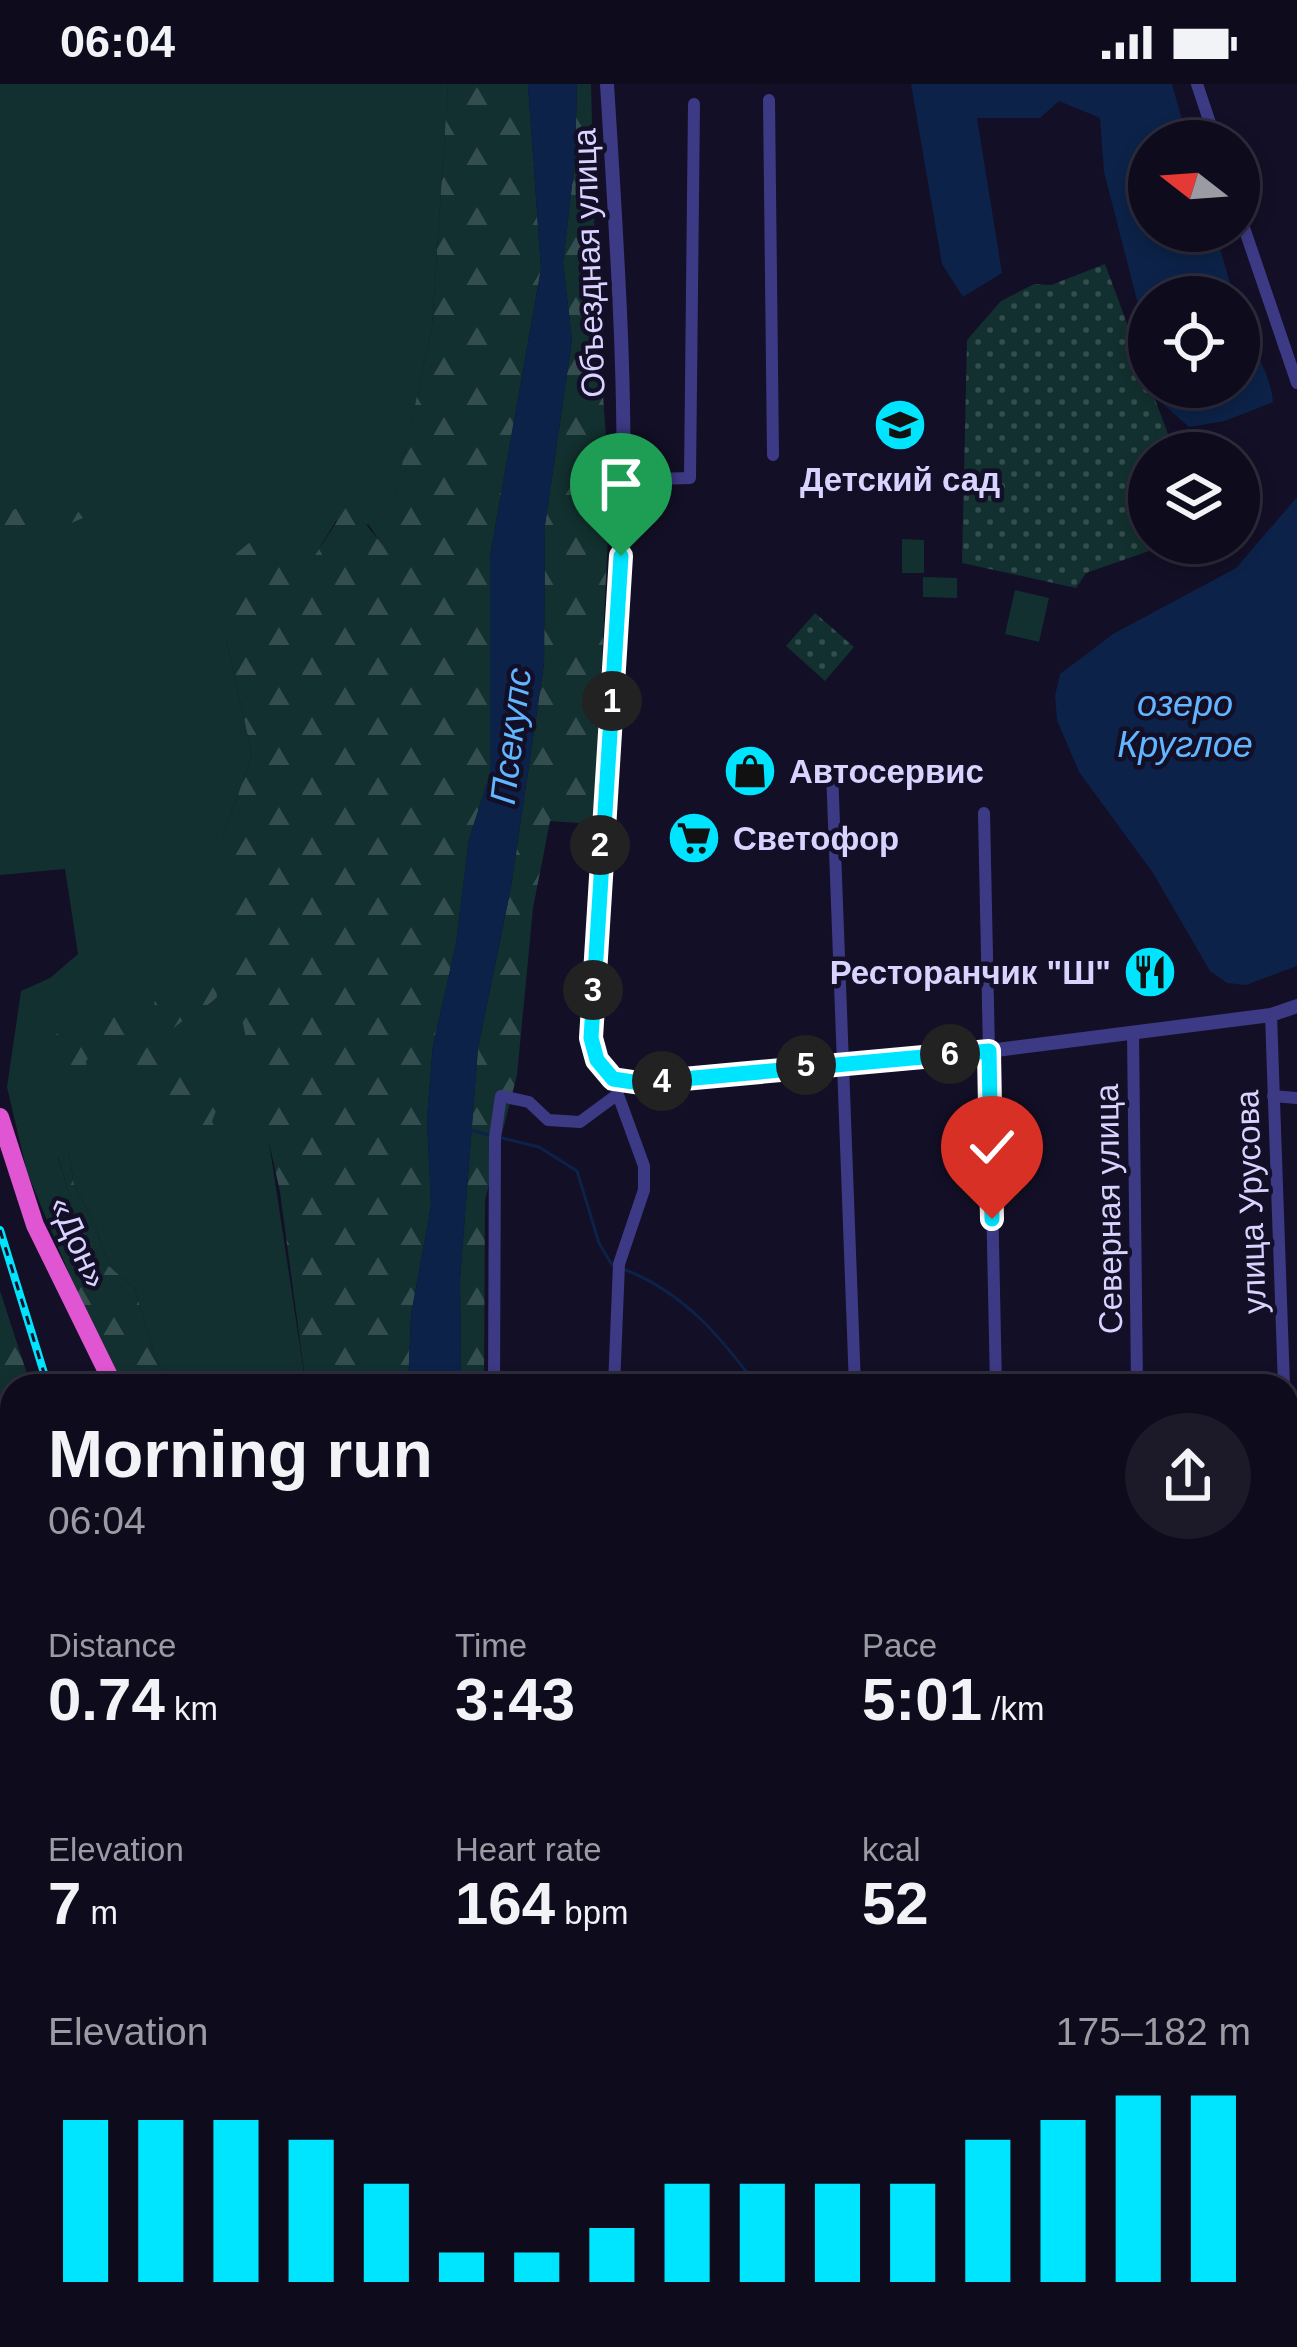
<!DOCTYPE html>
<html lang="en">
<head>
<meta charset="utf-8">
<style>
  body { margin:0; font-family:Arial,sans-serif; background:#1c1929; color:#f1f3f6; height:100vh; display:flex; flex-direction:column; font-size:45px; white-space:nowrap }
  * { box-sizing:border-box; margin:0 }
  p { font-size:39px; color:#9b9ba3 }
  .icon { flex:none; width:66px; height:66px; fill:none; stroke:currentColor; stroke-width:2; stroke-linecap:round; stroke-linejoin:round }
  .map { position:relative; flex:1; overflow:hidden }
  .drawer { position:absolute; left:0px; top:1290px; width:1299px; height:975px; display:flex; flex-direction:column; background:#0e0b1c; border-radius:36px 36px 0 0; box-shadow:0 6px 18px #0003,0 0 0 3px #2e2b3b }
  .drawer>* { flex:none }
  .needle { width:78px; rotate:287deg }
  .buttons { position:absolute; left:1128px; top:36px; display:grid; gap:24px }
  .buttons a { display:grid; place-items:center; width:132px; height:132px; border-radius:50%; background:#0e0b1c; box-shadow:0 6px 18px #0003,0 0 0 3px #2e2b3b; font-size:60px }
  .pin { position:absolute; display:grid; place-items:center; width:102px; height:102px; color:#fff; margin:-123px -51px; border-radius:50% 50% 50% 0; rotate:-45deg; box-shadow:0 0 12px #0007 }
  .pin .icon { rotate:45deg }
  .km { position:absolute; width:60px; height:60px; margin:-30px; border-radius:50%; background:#222; color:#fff; font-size:33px; line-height:60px; text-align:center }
  .round { display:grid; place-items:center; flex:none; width:126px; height:126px; border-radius:63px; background:#1c1929 }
  .head { display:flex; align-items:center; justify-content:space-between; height:204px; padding:0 48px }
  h1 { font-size:66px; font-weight:700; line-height:90px }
  .metrics { display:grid; grid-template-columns:repeat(3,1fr); gap:18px; height:204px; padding:12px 48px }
  .metrics div { display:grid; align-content:center }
  .metrics b { font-size:60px; font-weight:700 }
  .metrics small { font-size:33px; font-weight:400 }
  .metrics p { font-size:33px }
  .chart { height:336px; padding:24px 48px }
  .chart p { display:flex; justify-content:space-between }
  .chart svg { width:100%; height:216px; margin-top:12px; stroke:#00e5ff; stroke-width:6 }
  .status { display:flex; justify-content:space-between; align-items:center; height:84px; padding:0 60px; background:#0e0b1c; direction:ltr }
  .status svg { height:33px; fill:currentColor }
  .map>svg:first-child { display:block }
</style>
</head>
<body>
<div class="status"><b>06:04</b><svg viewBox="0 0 49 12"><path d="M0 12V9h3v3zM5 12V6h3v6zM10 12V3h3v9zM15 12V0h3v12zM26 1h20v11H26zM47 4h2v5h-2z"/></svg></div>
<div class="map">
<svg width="1297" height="2263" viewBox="0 0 1297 2263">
  <defs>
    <pattern id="forest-firs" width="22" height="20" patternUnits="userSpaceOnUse" patternTransform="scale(3)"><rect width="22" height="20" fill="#12302f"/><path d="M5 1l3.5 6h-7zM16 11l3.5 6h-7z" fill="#344d4e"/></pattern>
    <pattern id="park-dots" width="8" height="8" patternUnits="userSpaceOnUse" patternTransform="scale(3)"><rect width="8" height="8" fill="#12302f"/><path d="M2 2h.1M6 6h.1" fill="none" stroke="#344d4e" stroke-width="1.8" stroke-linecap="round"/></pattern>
  </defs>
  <rect width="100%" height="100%" fill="#130f26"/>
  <path fill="#12302f" d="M0,0h448l-16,243 -48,222 -15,-24 -33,-4 -30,49 -33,-8 -47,76 26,117 -29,82 83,549h-136l-15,-28 -20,-69 -26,-23 -16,-46 -19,-35 -5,-31 -12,-1 33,111 -18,17 -45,-109 -20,-85 14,-96 29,-13 28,-24 -13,-85 -65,6z
    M902,455l22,1v33h-22z
    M923,493l34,1v20l-34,-1z
    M1015,506l34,8 -10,44 -34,-8z"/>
  <path fill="url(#forest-firs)" d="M448,0h80l13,185 -51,287v218l-21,65 -13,105 -23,101 -6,73 4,88 -20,109 -3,71h-102l-26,-194 -54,-245 -3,-110 29,-82 -26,-117 6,-81 34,-28 8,33 32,7 43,-66 35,44 48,-220z
    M577,0h14l5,210 14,201 -16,329 -44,-3 -17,87 -16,167 -32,125 -1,186h-23l-1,-107 18,-231 33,-161 33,-223 1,-139 27,-185 -9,-77 12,-104z
    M67,412l16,22 -56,24 -14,-13 -13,8v-24z
    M199,893h16l2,20c-16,16 -39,22 -51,40l56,59 -10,25 10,25 -14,18 -27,-29 -28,-69 -30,13 -20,-25 -17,6 3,29 -25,-16 -17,-26 16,-21 11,23 20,-7 -1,-21 15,-26 15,10 22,33c11,-19 6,-36 16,-56l23,8 15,-6z
    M57,1068l12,2 5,31 19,35 16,46 26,23 20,69 15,28h-46l-52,-105 17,-17z
    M0,1207l31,95h-19v116l-12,-10z
    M236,2253h73l2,10h-75z
    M388,2253h35l2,8 18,-8h24l1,10h-78z"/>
  <path fill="url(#park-dots)" d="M1105,180l70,189h-26v90h23l-86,30 -10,15 -114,-25 5,-223 34,-39 33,-17 17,1z
    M815,529l39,34 -29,34 -39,-35z"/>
  <path fill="#0c2248" d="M528,0h49l-2,75 -12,104 9,77 -27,185 -1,138 -33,224 -33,161 -18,231 1,107h-53l3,-71 20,-109 -4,-88 6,-73 23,-101 13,-105 21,-65v-218l51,-287z
    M911,0h261l16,57h-39v90h66l19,66h-85v50l-45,-175 -4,-54 -41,-17 -19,17h-63l25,155 -39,24 -21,-33z
    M1239,229c10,33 31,55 34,89l-48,19 -36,6 -25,-22 -5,-18h80z
    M1297,413v469l-51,19 -19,-2 -17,-12 -57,-98 -74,-101 -22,-52 -2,-24 5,-22 53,-40 123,-66z
    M309,2253h79l2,10h-79z"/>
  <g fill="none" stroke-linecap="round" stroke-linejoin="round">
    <path stroke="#0c2248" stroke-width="3" d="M467,1045l26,7
      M502,1054l37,9 38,24 22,72 13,22
      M626,1186c58,23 95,67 131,116
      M0,2086l12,4"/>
    <path stroke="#3d3a85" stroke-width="12" d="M1197,0l19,57
      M769,16l4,355
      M1239,129l58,170
      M621,396l69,-2 4,-374
      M832,686l23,616
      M984,729l12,573
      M1271,931l13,371
      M1133,948l4,354
      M1273,1012l24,2
      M494,1302l1,-249 6,-41 28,6 19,18 32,2 38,-28
      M614,1302l5,-122 25,-74v-24l-27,-74
      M1287,1432l10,309
      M1287,1774h10
      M1287,1915h10
      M0,2053l12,4
      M1287,2053h10
      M0,2187l12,3
      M1287,2193h10
      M149,2253l2,10
      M632,2253l15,10
      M1049,2253v10"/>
    <path stroke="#3d3a85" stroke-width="14" d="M607,0c10,163 22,328 14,491 -8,154 -24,308 -30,463l6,22 16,19 27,4 349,-32 282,-36 26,-9"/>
    <path stroke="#e055d1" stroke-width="18" d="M0,1033l35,108 79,161
      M197,2253l1,10"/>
    <g stroke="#00e5ff" stroke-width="8">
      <path id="rail" d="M0,1146l48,156
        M173,2253l1,10"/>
    </g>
    <use href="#rail" stroke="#130f26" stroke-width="3" stroke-dasharray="9" stroke-linecap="butt"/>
  </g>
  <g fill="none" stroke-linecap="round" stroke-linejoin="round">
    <g stroke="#fff" stroke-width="24">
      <path id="route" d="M621,472l-30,482 6,22 16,19 27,4 349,-32 3,168"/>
    </g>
    <use href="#route" stroke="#00e5ff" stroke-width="15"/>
  </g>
  <defs>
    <g id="school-disc" transform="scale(2.7)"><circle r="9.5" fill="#00e5ff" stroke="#130f26"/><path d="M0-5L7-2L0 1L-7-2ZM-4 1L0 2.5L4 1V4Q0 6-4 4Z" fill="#111"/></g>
    <g id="shop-disc" transform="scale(2.7)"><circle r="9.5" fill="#00e5ff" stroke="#130f26"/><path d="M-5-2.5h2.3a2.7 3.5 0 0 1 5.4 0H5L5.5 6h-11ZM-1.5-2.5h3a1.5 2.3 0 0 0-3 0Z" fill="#111"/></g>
    <g id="supermarket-disc" transform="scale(2.7)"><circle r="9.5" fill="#00e5ff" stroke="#130f26"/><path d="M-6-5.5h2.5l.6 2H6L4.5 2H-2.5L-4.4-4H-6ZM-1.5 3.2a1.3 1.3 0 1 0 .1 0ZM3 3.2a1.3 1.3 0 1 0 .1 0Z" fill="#111"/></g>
    <g id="restaurant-disc" transform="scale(2.7)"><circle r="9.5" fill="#00e5ff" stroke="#130f26"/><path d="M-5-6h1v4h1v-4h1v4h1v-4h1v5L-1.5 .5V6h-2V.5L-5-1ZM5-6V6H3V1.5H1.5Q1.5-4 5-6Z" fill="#111"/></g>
  </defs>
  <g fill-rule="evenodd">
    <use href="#school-disc" x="900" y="341"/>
    <use href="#shop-disc" x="750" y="687"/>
    <use href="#supermarket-disc" x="694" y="754"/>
    <use href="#restaurant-disc" x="1150" y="888"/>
  </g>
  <g text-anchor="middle" stroke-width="9" stroke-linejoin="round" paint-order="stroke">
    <g font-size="33" fill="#d9d4ff" stroke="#130f26">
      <text transform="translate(588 179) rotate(-92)" y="12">Объездная улица</text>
      <text transform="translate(1250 1118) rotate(-92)" y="12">улица Урусова</text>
      <text transform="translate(1108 1125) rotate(-91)" y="12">Северная улица</text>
      <text transform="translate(79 1158) rotate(66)" y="12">«Дон»</text>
    </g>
    <g font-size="33" font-weight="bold" fill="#d9d4ff" stroke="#130f26" text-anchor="start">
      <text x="900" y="407" text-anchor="middle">Детский сад</text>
      <text x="789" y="699">Автосервис</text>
      <text x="733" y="766">Светофор</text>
      <text x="1111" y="900" text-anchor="end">Ресторанчик "Ш"</text>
    </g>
    <g font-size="36" font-style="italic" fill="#62b6ff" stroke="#130f26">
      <text x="1185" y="632">озеро<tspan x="1185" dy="41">Круглое</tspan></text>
      <text transform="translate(510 652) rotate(-83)" y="13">Псекупс</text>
    </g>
  </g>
</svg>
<div class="buttons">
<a><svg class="needle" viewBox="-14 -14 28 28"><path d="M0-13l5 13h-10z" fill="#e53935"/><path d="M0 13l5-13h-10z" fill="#9b9ba3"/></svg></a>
<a><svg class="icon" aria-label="locate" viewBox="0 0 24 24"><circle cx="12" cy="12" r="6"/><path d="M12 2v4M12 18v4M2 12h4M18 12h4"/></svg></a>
<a><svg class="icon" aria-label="layers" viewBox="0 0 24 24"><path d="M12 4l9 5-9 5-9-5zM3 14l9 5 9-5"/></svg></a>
</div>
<div class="pin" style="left:621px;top:472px;background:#1e9e55"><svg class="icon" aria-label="arrive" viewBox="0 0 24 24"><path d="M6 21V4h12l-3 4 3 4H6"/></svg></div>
<div class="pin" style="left:992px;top:1135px;background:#d93025"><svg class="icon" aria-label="check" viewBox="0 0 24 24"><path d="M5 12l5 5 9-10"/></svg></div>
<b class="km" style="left:612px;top:617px">1</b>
<b class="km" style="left:600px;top:761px">2</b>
<b class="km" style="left:593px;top:906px">3</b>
<b class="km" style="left:662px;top:997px">4</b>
<b class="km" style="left:806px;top:981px">5</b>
<b class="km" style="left:950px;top:970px">6</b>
<section class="drawer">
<div class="head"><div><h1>Morning run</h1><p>06:04</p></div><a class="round"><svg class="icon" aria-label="share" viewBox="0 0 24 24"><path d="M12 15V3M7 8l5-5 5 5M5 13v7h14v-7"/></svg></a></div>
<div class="metrics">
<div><p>Distance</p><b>0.74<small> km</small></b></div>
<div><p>Time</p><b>3:43</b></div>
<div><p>Pace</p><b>5:01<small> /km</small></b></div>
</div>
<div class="metrics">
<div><p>Elevation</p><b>7<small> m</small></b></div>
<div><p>Heart rate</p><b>164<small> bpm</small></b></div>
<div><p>kcal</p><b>52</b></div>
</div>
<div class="chart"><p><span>Elevation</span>175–182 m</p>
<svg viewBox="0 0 160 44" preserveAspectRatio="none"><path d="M5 44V11M15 44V11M25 44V11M35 44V15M45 44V24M55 44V38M65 44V38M75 44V33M85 44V24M95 44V24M105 44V24M115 44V24M125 44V15M135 44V11M145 44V6M155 44V6"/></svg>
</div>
</section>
</div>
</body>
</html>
